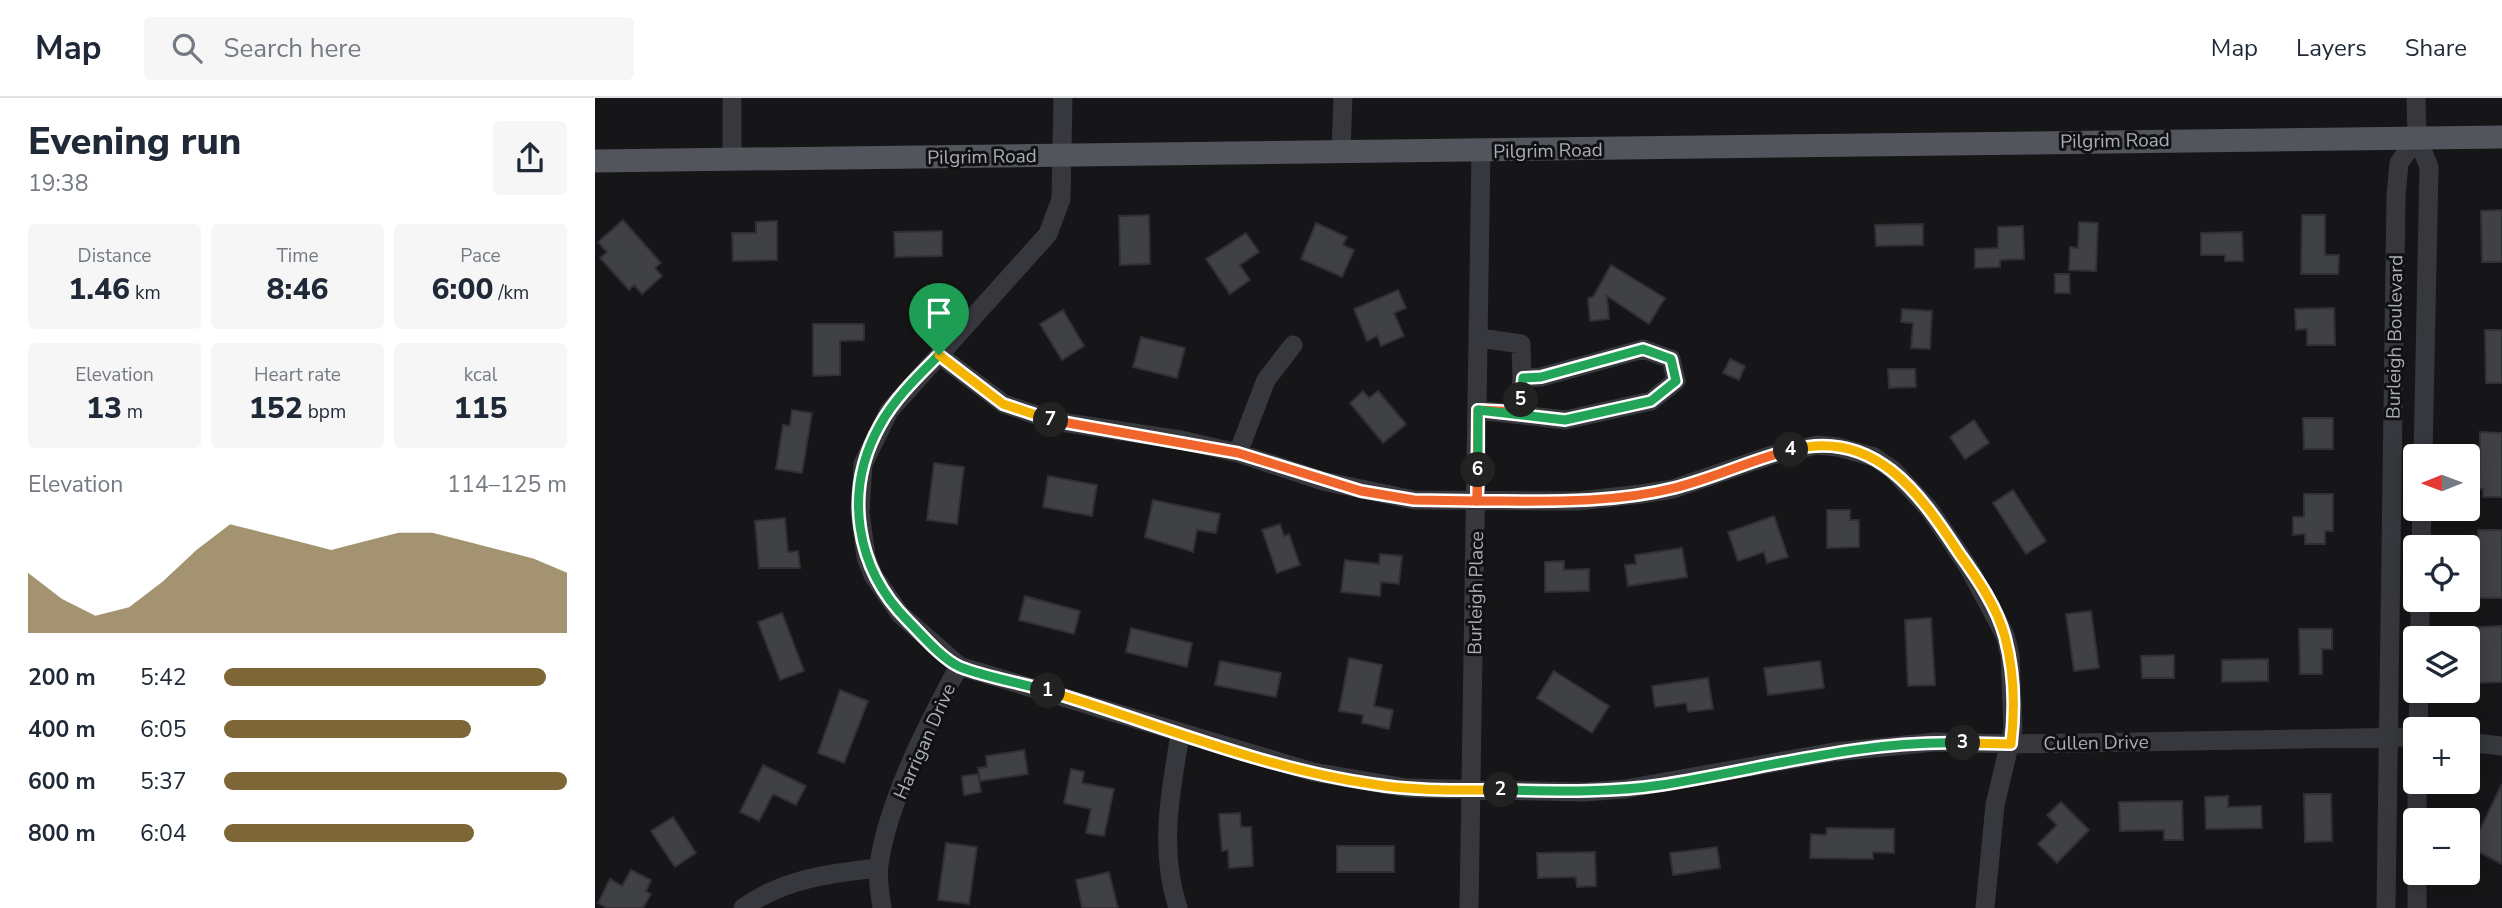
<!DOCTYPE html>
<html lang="en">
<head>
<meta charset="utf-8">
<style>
  body { margin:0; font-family:"Nunito Sans",sans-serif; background:#f6f6f7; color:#1f2937; height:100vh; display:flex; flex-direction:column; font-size:26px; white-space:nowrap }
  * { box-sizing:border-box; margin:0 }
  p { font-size:23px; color:#747a83 }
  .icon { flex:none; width:38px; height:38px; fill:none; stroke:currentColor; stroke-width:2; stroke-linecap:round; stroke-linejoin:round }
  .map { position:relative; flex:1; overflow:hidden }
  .sheet { display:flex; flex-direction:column; background:#fff; width:595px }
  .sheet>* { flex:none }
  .needle { width:46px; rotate:269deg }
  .fabs { position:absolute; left:1808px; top:346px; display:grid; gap:14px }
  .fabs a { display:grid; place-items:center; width:77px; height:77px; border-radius:7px; background:#fff; box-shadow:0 4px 18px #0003; font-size:35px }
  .pin { position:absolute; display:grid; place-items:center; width:60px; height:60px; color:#fff; margin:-72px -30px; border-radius:50% 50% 50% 0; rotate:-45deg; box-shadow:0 0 7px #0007 }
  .pin .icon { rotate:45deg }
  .km { position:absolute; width:35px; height:35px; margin:-18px; border-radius:50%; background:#222; color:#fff; font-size:19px; line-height:35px; text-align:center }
  .round { display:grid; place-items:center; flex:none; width:74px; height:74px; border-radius:7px; background:#f6f6f7 }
  .headline { display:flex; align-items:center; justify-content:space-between; height:119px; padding:0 28px }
  h1 { font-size:38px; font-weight:800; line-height:52px }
  .figures { display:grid; grid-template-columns:repeat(3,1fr); gap:10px; height:119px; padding:7px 28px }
  .figures div { display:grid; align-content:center; border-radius:7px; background:#f6f6f7; text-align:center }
  .figures b { font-size:30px; font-weight:800 }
  .figures small { font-size:19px; font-weight:400 }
  .figures p { font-size:19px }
  .chart { height:196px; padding:14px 28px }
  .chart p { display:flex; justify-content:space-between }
  .chart svg { width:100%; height:126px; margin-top:7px; fill:#7e6636; opacity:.7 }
  ul { padding:0 28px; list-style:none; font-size:23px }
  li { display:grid; grid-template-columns:112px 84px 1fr; align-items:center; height:52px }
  li i { height:18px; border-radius:9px; background:#7e6636 }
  header { display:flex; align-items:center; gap:42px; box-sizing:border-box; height:98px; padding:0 35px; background:#fff; border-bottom:2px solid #e0e1e3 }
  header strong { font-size:33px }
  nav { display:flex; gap:38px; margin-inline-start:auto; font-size:24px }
  .search { width:490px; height:63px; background:#f6f6f7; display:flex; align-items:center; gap:18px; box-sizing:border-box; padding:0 24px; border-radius:7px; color:#747a83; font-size:26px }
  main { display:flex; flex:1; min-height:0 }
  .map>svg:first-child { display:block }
</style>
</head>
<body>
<header>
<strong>Map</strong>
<div class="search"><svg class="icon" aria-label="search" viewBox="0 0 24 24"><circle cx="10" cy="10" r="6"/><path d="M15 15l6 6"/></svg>Search here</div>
<nav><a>Map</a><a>Layers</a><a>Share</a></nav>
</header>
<main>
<section class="sheet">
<div class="headline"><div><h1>Evening run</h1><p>19:38</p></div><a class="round"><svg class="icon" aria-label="share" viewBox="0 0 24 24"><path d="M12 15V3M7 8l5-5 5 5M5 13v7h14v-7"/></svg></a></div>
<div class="figures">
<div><p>Distance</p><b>1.46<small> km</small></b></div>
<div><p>Time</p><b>8:46</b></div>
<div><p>Pace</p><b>6:00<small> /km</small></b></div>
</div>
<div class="figures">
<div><p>Elevation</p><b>13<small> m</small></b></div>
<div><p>Heart rate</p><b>152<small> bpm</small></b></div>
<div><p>kcal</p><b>115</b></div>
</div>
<div class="chart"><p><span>Elevation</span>114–125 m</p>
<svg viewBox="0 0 160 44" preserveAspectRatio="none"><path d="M0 44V23L10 32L20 38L30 35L40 26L50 15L60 6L70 9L80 12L90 15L100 12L110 9L120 9L130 12L140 15L150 18L160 23V44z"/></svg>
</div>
<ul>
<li><b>200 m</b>5:42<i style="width:94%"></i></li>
<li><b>400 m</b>6:05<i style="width:72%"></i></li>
<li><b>600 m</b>5:37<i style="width:100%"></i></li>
<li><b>800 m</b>6:04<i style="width:73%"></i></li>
</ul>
</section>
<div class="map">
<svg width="1907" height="810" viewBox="0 0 1907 810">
  <rect width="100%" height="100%" fill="#161618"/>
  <path fill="#404145" stroke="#303034" stroke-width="2" d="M1907,112v52h-20l-1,-51z
    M554,117l1,49 -30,1 -1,-49z
    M1707,117h23v40h14l-1,19h-37z
    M28,122l38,43 -6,5 7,8 -20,18 -8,-9 -5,5 -29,-32 7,-6 -9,-10z
    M182,123v39l-44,1 -1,-28h24v-11z
    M1484,124l19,1 -2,48 -27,-1 1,-23 8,1z
    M721,125l31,14 -4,8 11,5 -12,27 -41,-18z
    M1328,126v21l-47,1 -1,-21z
    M1428,128l1,33 -24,1v7l-25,1v-19l23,-1v-21z
    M347,133v25l-47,1 -1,-25z
    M1647,134l1,29h-18v-6h-24v-22z
    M651,135l13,19 -19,13 10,15 -20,14 -24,-35z
    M1016,167l54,33 -16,26 -42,-28 2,23 -19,2 -2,-23 5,-1z
    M1460,176h14l1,19h-15z
    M803,192l8,18 -12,5 10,23 -23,10 -4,-10 -10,5 -13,-32z
    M1739,210l1,37h-28v-16l-11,1 -1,-21z
    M1307,211l30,2 -2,38 -19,-1 2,-25 -12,-1z
    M468,212l21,36 -22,14 -22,-36z
    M218,226h51v16l-24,1v34l-27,1z
    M1890,232h17v53h-16z
    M546,239l44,11 -8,30 -44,-11z
    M1135,261l15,7 -6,14 -16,-7z
    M1293,271h27l1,18 -27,1z
    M768,293l6,7 9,-7 28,33 -23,19 -33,-40z
    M197,312l20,3 -10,60 -26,-4 7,-44 7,1z
    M1708,320h30v31h-29z
    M1379,322l15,23 -24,16 -15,-22z
    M1885,334l22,1v64h-19v-8h-4z
    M339,365l30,4 -7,57 -30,-4z
    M453,378l49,9 -5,31 -49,-9z
    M1418,392l33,51 -20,13 -33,-51z
    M1709,396h29v37h-8v13h-20v-10l-12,1v-18h11z
    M558,402l67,14 -4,19 -19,-3 -4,22 -48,-15z
    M1232,412h23v10h9v27l-32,1z
    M1179,418l14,41 -21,6 -3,-11 -26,9 -10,-29z
    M190,420l3,34 10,-1 2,17h-41l-4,-47z
    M685,426l4,12 5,-2 11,31 -23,8 -15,-43z
    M1883,432h24v68h-23z
    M1087,450l5,29 -59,9 -3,-21 11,-1 -1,-9z
    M785,456l22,2 -3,28 -18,-2 -1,14 -39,-4 4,-32 34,4z
    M969,463v9l25,-1v22l-44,1v-30z
    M430,498l55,15 -6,23 -55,-14z
    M1496,513l8,57 -25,3 -8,-57z
    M187,515l22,58 -24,9 -22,-58z
    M1336,520l4,67 -27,1 -3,-66z
    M1907,528v56l-24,1 -1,-56z
    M536,530l61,15 -5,24 -61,-15z
    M1704,531h33v20h-10v25h-22z
    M1579,557v23h-32l-1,-22z
    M754,560l33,7 -8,41 19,4 -4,19 -27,-6 1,-8 -24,-4z
    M1673,561v22l-46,1v-22z
    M625,563l61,12 -5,24 -61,-12z
    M1225,563l4,27 -56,7 -4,-27z
    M959,573l55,35 -17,27 -55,-35z
    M1113,580l5,31 -25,3 -2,-9 -31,4 -3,-21z
    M245,592l28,11 -24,62 -26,-10z
    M429,652l4,24 -48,7 -2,-13 9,-1 -1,-11z
    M168,667l43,21 -10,19 -23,-11 -14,27 -19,-9z
    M476,671l13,3 -2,11 32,6 -10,47 -18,-3 5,-24 -27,-6z
    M383,676l3,18 -17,3 -2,-19z
    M1907,686v80l-31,-16z
    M1709,696h27l1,47 -27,1z
    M1633,698v11l33,-1 1,22 -56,1 -1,-32z
    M1587,703l1,39h-19v-10l-44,1 -1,-29z
    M1466,704l28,28 -32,33 -19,-19 19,-19 -10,-10z
    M645,715l1,14h10l2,39 -24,2 -1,-18 -6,1 -3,-37z
    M78,719l23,36 -21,14 -24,-36z
    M1232,730l67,1v24l-21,-1v7l-63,-1 1,-24 15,1z
    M351,745l31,4 -8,57 -31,-4z
    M742,748h57v26h-57z
    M1122,749l3,21 -47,7 -3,-22z
    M1000,754l1,34 -19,1 -1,-10 -38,1 -1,-25z
    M36,772l20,10 -5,11 5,3 -8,14h-36l-9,-5 12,-24 12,7z
    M514,774l9,36h-36l-6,-28z"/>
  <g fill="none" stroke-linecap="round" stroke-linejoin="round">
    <path stroke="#37383d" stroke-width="19" d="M468,0l-2,101 -13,35 -159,177 -26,53 -3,48 6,45 7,18 27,39 59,52 354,106 94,16 178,4 40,-3 209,-37 101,-10 76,2 404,-7
      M1821,0l1,39 12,30 -6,290
      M746,52l2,-52
      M137,61v-61
      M344,257l65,49 50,17 127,19 57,13 85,28 91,19 164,1 63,-7 32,-5 99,-34 45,-10 21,2 36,10 19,13 36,39 40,59 36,67 5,20 3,74 -18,76 -10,103
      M883,312l87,10 86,-19 25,-20 -5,-22 -28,-10 -102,28 -19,1 -1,-34 -41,-6
      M924,314l3,-34
      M643,355l28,-73 27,-35
      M1826,450l1,-39
      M1825,541v-39
      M1823,632l1,-39
      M1872,644l35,4
      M1822,723v-39
      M148,810c40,-29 88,-35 135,-40
      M287,810c-2,-14 -5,-29 -3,-43 8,-62 50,-144 80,-199
      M583,810c-19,-57 -8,-115 2,-173
      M874,810l12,-757
      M1791,810l10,-712 3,-33 18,-26
      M1822,810v-35"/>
    <path stroke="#53555c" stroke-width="23" d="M0,63l1907,-24"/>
  </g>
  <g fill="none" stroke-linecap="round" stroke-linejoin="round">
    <g stroke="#fff" stroke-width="14">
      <path id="split-1" d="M344,257c-21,21 -45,44 -59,70 -37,66 -25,143 28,196 14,14 34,38 52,46 25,10 61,16 88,24"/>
    </g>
    <g stroke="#fff" stroke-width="14">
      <path id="split-2" d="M453,593c107,32 213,77 324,93 42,7 86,6 129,6"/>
    </g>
    <g stroke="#fff" stroke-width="14">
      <path id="split-3" d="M906,692c53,1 107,3 160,-5 101,-16 199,-45 302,-42"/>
    </g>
    <g stroke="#fff" stroke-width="14">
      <path id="split-4" d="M1196,352c83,-22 128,42 168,103 18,25 38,54 46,84 9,34 10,73 6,107l-48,-1"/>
    </g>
    <g stroke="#fff" stroke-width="14">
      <path id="split-5" d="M926,302l-2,12 -41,-2 -1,91c66,0 133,3 197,-13 40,-10 77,-28 117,-38"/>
    </g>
    <g stroke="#fff" stroke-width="14">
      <path id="split-6" d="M883,372v-60l87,10 86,-19 25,-20 -5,-22 -28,-10 -102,28 -18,1 -2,22"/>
    </g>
    <g stroke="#fff" stroke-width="14">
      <path id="split-7" d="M456,322l187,33 123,38 53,9 63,1 1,-31"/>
    </g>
    <g stroke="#fff" stroke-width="14">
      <path id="split-8" d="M344,257l64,49 48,16"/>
    </g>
    <use href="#split-1" stroke="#22a559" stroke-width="9"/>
    <use href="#split-2" stroke="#f5b400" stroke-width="9"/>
    <use href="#split-3" stroke="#22a559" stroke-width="9"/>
    <use href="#split-4" stroke="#f5b400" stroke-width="9"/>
    <use href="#split-5" stroke="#f0652b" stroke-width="9"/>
    <use href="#split-6" stroke="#22a559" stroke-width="9"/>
    <use href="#split-7" stroke="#f0652b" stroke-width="9"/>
    <use href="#split-8" stroke="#f5b400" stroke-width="9"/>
  </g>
  <g text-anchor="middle" stroke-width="6" stroke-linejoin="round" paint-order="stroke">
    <g font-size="19" fill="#a8adb8" stroke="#111113">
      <text transform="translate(1520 42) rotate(-1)" y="7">Pilgrim Road</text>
      <text transform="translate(953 52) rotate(-1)" y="7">Pilgrim Road</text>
      <text transform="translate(387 58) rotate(-1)" y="7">Pilgrim Road</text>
      <text transform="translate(1799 239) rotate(-89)" y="7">Burleigh Boulevard</text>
      <text transform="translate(880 495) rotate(-89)" y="7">Burleigh Place</text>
      <text transform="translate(329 643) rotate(-66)" y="7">Harrigan Drive</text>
      <text transform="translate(1501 644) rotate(-1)" y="7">Cullen Drive</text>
    </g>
  </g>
</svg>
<div class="fabs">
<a><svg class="needle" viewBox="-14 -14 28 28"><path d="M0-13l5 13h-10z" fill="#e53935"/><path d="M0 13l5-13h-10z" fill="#747a83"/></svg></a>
<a><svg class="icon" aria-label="locate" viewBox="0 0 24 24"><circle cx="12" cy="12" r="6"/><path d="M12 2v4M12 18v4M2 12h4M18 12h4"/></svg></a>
<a><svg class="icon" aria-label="layers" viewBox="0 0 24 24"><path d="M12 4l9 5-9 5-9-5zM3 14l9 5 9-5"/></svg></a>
<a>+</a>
<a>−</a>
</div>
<div class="pin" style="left:344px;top:257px;background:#1e9e55"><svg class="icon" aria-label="arrive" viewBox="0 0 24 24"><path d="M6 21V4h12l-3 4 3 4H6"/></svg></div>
<b class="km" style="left:453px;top:593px">1</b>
<b class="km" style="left:906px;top:692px">2</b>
<b class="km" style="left:1368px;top:645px">3</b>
<b class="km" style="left:1196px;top:352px">4</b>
<b class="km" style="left:926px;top:302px">5</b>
<b class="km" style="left:883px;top:372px">6</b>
<b class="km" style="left:456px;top:322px">7</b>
</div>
</main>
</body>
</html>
